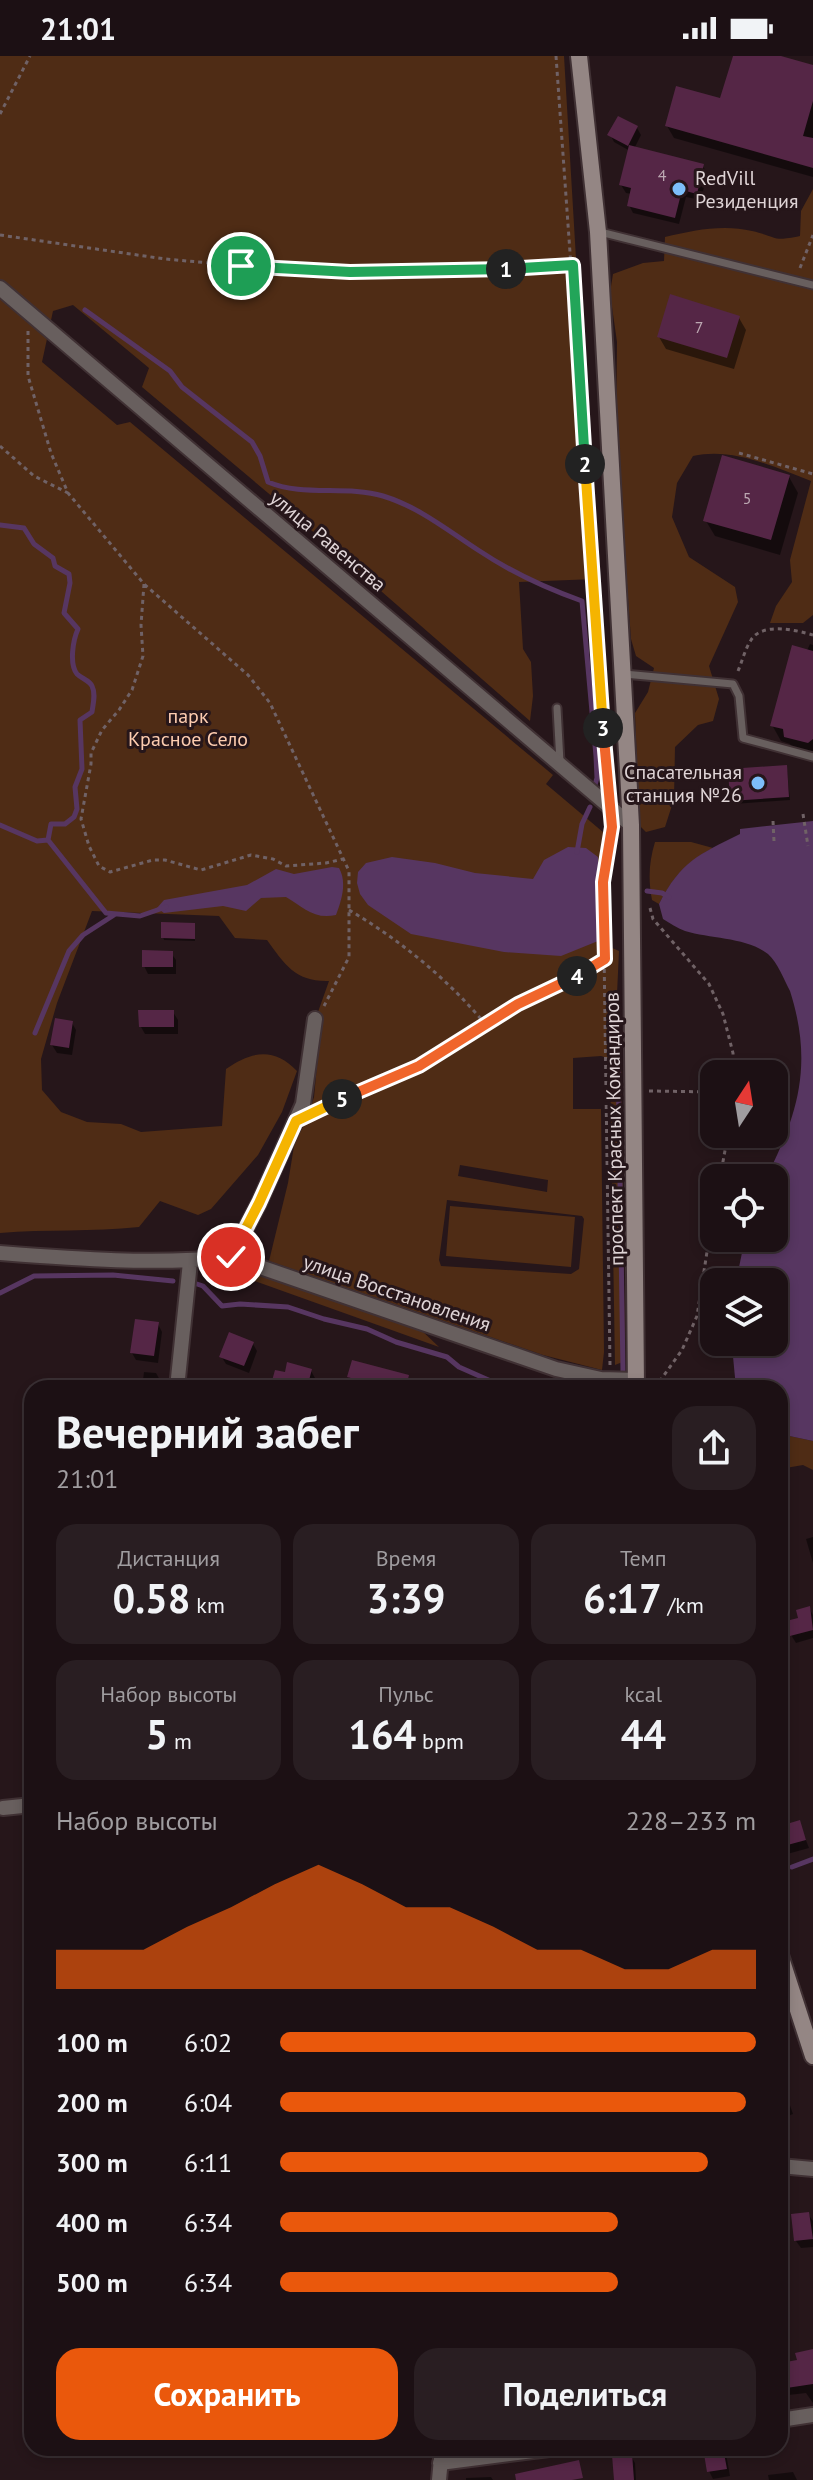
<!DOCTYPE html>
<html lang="ru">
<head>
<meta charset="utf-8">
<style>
  body { margin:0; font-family:"PT Sans",sans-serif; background:#291e22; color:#f1f3f6; height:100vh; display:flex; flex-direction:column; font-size:30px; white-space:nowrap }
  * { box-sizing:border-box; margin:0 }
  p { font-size:26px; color:#a09da0 }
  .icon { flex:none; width:44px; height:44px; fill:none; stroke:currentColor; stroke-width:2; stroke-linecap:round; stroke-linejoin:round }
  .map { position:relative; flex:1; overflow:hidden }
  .sheet { position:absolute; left:24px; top:1324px; width:764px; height:1076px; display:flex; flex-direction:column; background:#1c1014; border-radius:24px; box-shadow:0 4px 12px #0003,0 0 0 2px #3a3034 }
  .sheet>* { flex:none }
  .needle { width:52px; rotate:12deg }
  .tools { position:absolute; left:700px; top:1004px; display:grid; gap:16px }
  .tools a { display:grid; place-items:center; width:88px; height:88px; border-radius:16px; background:#1c1014; box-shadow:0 4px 12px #0003,0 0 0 2px #3a3034; font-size:40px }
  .pin { position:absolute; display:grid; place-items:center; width:68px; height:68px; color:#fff; margin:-34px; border:4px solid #fff; border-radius:50%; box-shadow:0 2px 8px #0007 }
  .km { position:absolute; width:40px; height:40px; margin:-20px; border-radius:50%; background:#222; color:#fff; font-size:22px; line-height:40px; text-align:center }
  .round { display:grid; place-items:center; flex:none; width:84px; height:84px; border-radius:24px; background:#291e22 }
  .summary { display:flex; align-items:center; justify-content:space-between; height:136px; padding:0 32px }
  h1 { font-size:44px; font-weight:700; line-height:60px }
  .metrics { display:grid; grid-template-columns:repeat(3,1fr); gap:12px; height:136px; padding:8px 32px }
  .metrics div { display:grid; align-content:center; border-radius:20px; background:#291e22; text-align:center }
  .metrics b { font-size:40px; font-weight:700 }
  .metrics small { font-size:22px; font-weight:400 }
  .metrics p { font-size:22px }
  .chart { height:224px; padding:16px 32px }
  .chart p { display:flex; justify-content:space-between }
  .chart svg { width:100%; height:144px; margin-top:8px; fill:#ea580c; opacity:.7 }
  .primary-button { display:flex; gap:16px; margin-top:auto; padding:16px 32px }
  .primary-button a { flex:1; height:92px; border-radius:24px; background:#ea580c; color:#fff; font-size:32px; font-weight:700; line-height:92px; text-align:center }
  .primary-button a+a { background:#291e22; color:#f1f3f6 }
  ul { padding:0 32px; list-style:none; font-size:26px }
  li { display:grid; grid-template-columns:128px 96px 1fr; align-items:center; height:60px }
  li i { height:20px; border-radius:10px; background:#ea580c }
  .status { display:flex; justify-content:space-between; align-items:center; height:56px; padding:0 40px; background:#1c1014; direction:ltr }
  .status svg { height:22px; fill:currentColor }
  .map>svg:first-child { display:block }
</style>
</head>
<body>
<div class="status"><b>21:01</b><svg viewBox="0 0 49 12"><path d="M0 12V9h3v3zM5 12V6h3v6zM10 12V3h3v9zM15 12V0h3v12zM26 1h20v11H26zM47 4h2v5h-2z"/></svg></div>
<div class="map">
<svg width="813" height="2424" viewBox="0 0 813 2424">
  <rect width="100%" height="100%" fill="#26161a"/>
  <path fill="#4f2c15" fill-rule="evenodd" d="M0,0h564l31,523 -76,3 4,67 8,13 2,34 -3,25 -250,-218 -138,-116 7,-19 -76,-63 -20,6 -11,51 75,63 13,-3 423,353 -7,9 64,54v109l9,4 -5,108 7,-7 4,309 -10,4 -5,-300 4,-5 -13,-4 -28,2v51h28l3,243 -2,18 -59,-15 -274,-94 19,-78 7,-43 11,-18 8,-25 6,-63 -2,-22 11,-31c-33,1 -44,-16 -62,-41l-32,-2 -16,-22 -127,-5 -35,92 -16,56 1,31 19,22 26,10 34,2 20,8 81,-6 4,-57c26,-18 48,-22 71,2l-15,41 -24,43 -47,54 -13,6 -38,-14 -21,26c-47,5 -93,2 -139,6zM460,1109l88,15 -1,12 -89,-16zM447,1144l135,16 2,3 -5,50 -8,5 -130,-8 -2,-6z
    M813,133v426l-10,8h-33l6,-17 16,-24 -2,-22 21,-79c-37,-14 -78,-34 -118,-25l-16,27 -5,34 17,40 46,30 3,15 -29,64 10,33 -6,22 -15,4 -23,22 -1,52 -9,28 -19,5 -6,-6 -6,-20 4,-15 -3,-78 13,-21 6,-24 -18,-12 -5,-17 -15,-207 1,-90 -7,-49 3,-19 30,-11 21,-2 1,-24c28,-7 59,-13 87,-6 26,6 20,11 48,5l1,-25z
    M655,786h36l22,6c-28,15 -39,28 -54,56l-7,-4c-4,-21 -3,-38 3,-58z
    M450,1150l125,11 -4,50 -125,-11z
    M228,1207l190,64 21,20 -201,-72 -35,-1 2,-5z
    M780,1378l33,7v29l-10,-5 -23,4z"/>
  <path fill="#573661" d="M813,765v620l-33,-7v-46h-44l-4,-42v-4h42v-60h-38l9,-44h29v-60h-8c33,-65 47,-115 24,-187 -6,-11 -12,-28 -22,-37 -22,-17 -57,-15 -83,-23 -8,-3 -15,-8 -22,-12l-4,-15c22,-43 39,-49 81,-70v-5z
    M568,791l18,1 12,9v84l-37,15 -57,-4 -93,-18 -43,-29 -8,-11 -3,-11 1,-11 8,-9 26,-6 43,6 40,10 58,6 11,-19z
    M332,811l7,1c8,14 3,31 -3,47 -22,5 -33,-8 -50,-18l-25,1 -15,13 -23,-5 -59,7 -7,-5 7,-8 83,-15 29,-16 18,5z"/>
  <path fill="#0007" d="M735,0h39l39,11v110l-139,-39 -7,-12 55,-25z
    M637,72l4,7 -7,14 69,17 4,8 -6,26 -15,-3 -7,27 -46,-11 -4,-8 3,-11 -6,-1 -5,-8 9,-34 -16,-9 -4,-8z
    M739,262l7,12 -12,39 -68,-20 -7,-12z
    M789,421l9,16 -18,62 -65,-19 -9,-15z
    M810,588l3,1v112l-18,-5 -5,-8 -9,-3 -9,-16z
    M787,714l3,30 -56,4 -4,-33z
    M194,869l1,16 -31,-1 -1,-3z
    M171,897l5,7v14h-28l-4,-8z
    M173,956l5,8v14h-33l-4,-7z
    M72,967l4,7 -4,25 -15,-2 -5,-8z
    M158,1268l4,8 -4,31 -22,-3 -4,-7z
    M253,1288l4,7 -8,22 -23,-9 -5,-8z
    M353,1306l55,15 3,11h-16l-43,-12v5l28,7 -26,-3 -5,-8z
    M311,1315l4,7 -2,10h-41l14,-14z
    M144,1316l12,1 4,7 -1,8h-17z
    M813,1481v26l-7,-24z
    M809,1552l4,7v23l-17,5 -5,-8z
    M799,1766l10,26 -29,8v-28z
    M780,2030l6,8 7,20 -13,5z
    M808,2158l5,7v26l-12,1 -5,-7 -3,-25z
    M813,2295v52l-7,-10 -26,3v-31l19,-3z
    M705,2392h20l5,28 -17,3 -4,-8z
    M631,2400l4,7 1,17h-20z
    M793,2416l4,8h-28l-1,-5z
    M491,2421l2,3h-27v-2z"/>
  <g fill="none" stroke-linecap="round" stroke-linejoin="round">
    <path stroke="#573661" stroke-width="5" d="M85,254l85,61 12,16 70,55 8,14 8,26c35,15 78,3 115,14 36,11 64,34 95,54 33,22 67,38 104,51l14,155 1,22 -3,10
      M0,469l24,3 10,16 19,14 2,8 14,8 1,9 -6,30 14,16c-5,11 -9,35 -1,45 5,5 12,6 15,12 4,8 1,18 0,26l-12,8 2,49 -7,18 2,22 -3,8 -9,7h-14l-3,16 58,73 34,3 26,-9
      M0,769l37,16 11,-1
      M577,796l5,-28 8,-17
      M647,835l15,2 7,4
      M35,977l34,-82 14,-16 31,-20
      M618,1000l5,315
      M197,1228l6,2 19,20 18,-2 48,3 36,12 43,10 29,13 51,15 12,10 43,19 14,2
      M0,1237l34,-17 79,-1 60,6
      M792,1811l21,-8"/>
  </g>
  <path fill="#552646" d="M733,0h48l32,9v36l-10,35 10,2v30l-148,-42 11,-40 44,12z
    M618,60l20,10 -10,20 -21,-11z
    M629,89l75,19 -7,30 -15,-4 -7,28 -48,-12 4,-18 -12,-3z
    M670,238l70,22 -13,42 -70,-21z
    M722,399l68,20 -19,65 -68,-19z
    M792,589l21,6v88l-5,4 -24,-6 -1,-8 -13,-3z
    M787,709l2,32 -59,4 -2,-32z
    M161,866l34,1v16l-34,-1z
    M142,894l31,1v16h-31z
    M138,954h36v17h-35z
    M55,962l18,3 -4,27 -19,-3z
    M135,1263l24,3 -5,34 -24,-3z
    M229,1276l25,10 -10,24 -25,-9z
    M352,1304l57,15 -3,13h-19l-40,-11z
    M287,1306l25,7 -5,19h-37l5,-18 10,2z
    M810,1550l3,24 -23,6 -4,-15 12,-3 -2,-8z
    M800,1764l6,20 -26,7v-21z
    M809,2156l4,27 -19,2 -3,-27z
    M813,2293v35l-33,5v-26l17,-3 -2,-7z
    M703,2392h20l4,21 -20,3z
    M632,2397l2,27h-20l-2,-25z
    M579,2404l4,18 -11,2h-56l-1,-6z"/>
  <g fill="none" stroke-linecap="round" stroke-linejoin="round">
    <g stroke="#403134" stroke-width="11">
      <path id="lane" d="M600,176l213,53
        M624,618l109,10 6,12 4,42 70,19
        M557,652l3,54"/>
    </g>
    <g stroke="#403134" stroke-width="18">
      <path id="street" d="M0,232l631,537
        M0,1197c77,6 155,12 231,4l325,112 45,10 35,1
        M231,1201l28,-54 44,-99 12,-85
        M177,1332l13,-126
        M3,1752l29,-3
        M780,2110l33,3
        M780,2364l33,-5
        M440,2407l117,-15
        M439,2424l3,-32"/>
    </g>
    <g stroke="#403134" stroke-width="20">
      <path id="secondary" d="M579,0l19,176 33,593 5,563
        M780,1899l33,101"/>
    </g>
    <path stroke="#706266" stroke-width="3" stroke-dasharray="4 4" stroke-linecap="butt" d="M556,0l52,730
      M0,58l30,-58
      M0,179l165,24 134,12 51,1 223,-7
      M800,212l13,-33
      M28,275v45l23,77 17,40 76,91 104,91 22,28 79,168v86l-25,49
      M0,390l34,30 34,17
      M739,397l74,21
      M144,528l-3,41 2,31 -11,34 -13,20 -17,20 -11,23v11l-10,55 8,27 10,20 11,6 43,-12h12l36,10 50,-15 22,4 13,7 40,-3 17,-4
      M738,615c4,-9 7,-22 13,-31 11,-18 45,-10 62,-5
      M803,758l5,32
      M773,765l1,20
      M650,852l3,11 56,65 14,30 10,39v21
      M349,854c51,30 99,69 137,115
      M649,1035l65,1
      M318,1055l37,-19 64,-26 99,-62 30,-16 27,-11 29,-17
      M720,1122l8,-44
      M610,1309l-7,-483 9,-52
      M655,1332l27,-38 15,-34 17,-109"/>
    <use href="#lane" stroke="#685f5e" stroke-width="7"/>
    <use href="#street" stroke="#685f5e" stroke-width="14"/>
    <use href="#secondary" stroke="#948684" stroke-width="16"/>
  </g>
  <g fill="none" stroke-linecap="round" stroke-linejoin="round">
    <g stroke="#fff" stroke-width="16">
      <path id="split-1" d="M241,210l109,6 156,-3"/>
    </g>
    <g stroke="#fff" stroke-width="16">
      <path id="split-2" d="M506,213l67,-4 12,199"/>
    </g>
    <g stroke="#fff" stroke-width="16">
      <path id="split-3" d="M585,408l18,264"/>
    </g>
    <g stroke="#fff" stroke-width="16">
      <path id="split-4" d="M577,920l28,-17 -2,-77 9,-55 -9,-99"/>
    </g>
    <g stroke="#fff" stroke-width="16">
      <path id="split-5" d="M342,1043l77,-33 99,-62 59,-28"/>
    </g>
    <g stroke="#fff" stroke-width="16">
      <path id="split-6" d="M231,1201l28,-54 37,-82 46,-22"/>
    </g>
    <use href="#split-1" stroke="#22a559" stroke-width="10"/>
    <use href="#split-2" stroke="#22a559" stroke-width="10"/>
    <use href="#split-3" stroke="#f5b400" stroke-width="10"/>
    <use href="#split-4" stroke="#f0652b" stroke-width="10"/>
    <use href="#split-5" stroke="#f0652b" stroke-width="10"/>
    <use href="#split-6" stroke="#f5b400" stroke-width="10"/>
  </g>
  <g fill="#7dbef9" stroke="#26161a" stroke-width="3">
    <circle cx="679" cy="133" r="8"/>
    <circle cx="758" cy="727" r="8"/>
  </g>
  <g text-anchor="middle" stroke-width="6" stroke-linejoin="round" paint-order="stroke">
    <g font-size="16" fill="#bca8b2">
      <text x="662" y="125">4</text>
      <text x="699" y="277">7</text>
      <text x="747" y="448">5</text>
    </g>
    <g font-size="20" fill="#dfd4d6" stroke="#26161a" text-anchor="start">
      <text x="695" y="129">RedVill<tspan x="695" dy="23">Резиденция</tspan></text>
      <text x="742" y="723" text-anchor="end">Спасательная<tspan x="742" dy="23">станция №26</tspan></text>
    </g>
    <g font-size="20" fill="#dfd4d6" stroke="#26161a">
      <text transform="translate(328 485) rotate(40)" y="7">улица Равенства</text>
      <text transform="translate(614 1073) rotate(-91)" y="7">проспект Красных Командиров</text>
      <text transform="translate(397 1237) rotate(19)" y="7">улица Восстановления</text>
    </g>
    <g font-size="20" fill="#fecdb0" stroke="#26161a">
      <text x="188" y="667">парк<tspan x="188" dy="23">Красное Село</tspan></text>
    </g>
  </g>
</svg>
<div class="tools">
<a><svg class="needle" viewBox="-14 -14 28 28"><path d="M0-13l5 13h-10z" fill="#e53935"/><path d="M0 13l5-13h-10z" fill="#a09da0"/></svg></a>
<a><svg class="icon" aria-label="locate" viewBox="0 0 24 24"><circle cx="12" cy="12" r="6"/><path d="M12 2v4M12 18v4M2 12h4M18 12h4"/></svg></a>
<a><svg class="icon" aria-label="layers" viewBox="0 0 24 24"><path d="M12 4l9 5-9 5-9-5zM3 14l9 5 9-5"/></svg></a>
</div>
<div class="pin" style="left:241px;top:210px;background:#1e9e55"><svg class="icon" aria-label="arrive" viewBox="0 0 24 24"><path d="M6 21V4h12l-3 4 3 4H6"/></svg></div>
<div class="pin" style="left:231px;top:1201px;background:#d93025"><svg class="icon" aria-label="check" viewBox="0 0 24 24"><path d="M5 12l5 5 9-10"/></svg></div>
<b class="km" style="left:506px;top:213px">1</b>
<b class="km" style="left:585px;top:408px">2</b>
<b class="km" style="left:603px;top:672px">3</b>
<b class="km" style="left:577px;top:920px">4</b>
<b class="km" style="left:342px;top:1043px">5</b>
<section class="sheet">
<div class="summary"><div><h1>Вечерний забег</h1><p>21:01</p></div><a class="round"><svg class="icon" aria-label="share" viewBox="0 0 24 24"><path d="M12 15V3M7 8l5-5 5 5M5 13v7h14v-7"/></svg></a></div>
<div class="metrics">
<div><p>Дистанция</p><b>0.58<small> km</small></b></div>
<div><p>Время</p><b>3:39</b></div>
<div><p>Темп</p><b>6:17<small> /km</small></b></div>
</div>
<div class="metrics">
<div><p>Набор высоты</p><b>5<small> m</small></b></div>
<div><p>Пульс</p><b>164<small> bpm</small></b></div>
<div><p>kcal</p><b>44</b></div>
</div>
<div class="chart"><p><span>Набор высоты</span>228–233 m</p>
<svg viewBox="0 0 160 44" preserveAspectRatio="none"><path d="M0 44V32L10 32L20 32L30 25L40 19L50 12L60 6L70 12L80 19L90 19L100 25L110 32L120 32L130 38L140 38L150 32L160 32V44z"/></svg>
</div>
<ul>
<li><b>100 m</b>6:02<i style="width:100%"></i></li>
<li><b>200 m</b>6:04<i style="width:98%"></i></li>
<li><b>300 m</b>6:11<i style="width:90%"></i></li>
<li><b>400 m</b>6:34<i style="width:71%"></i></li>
<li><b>500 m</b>6:34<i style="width:71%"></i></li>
</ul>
<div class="primary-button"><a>Сохранить</a><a>Поделиться</a></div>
</section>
</div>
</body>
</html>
